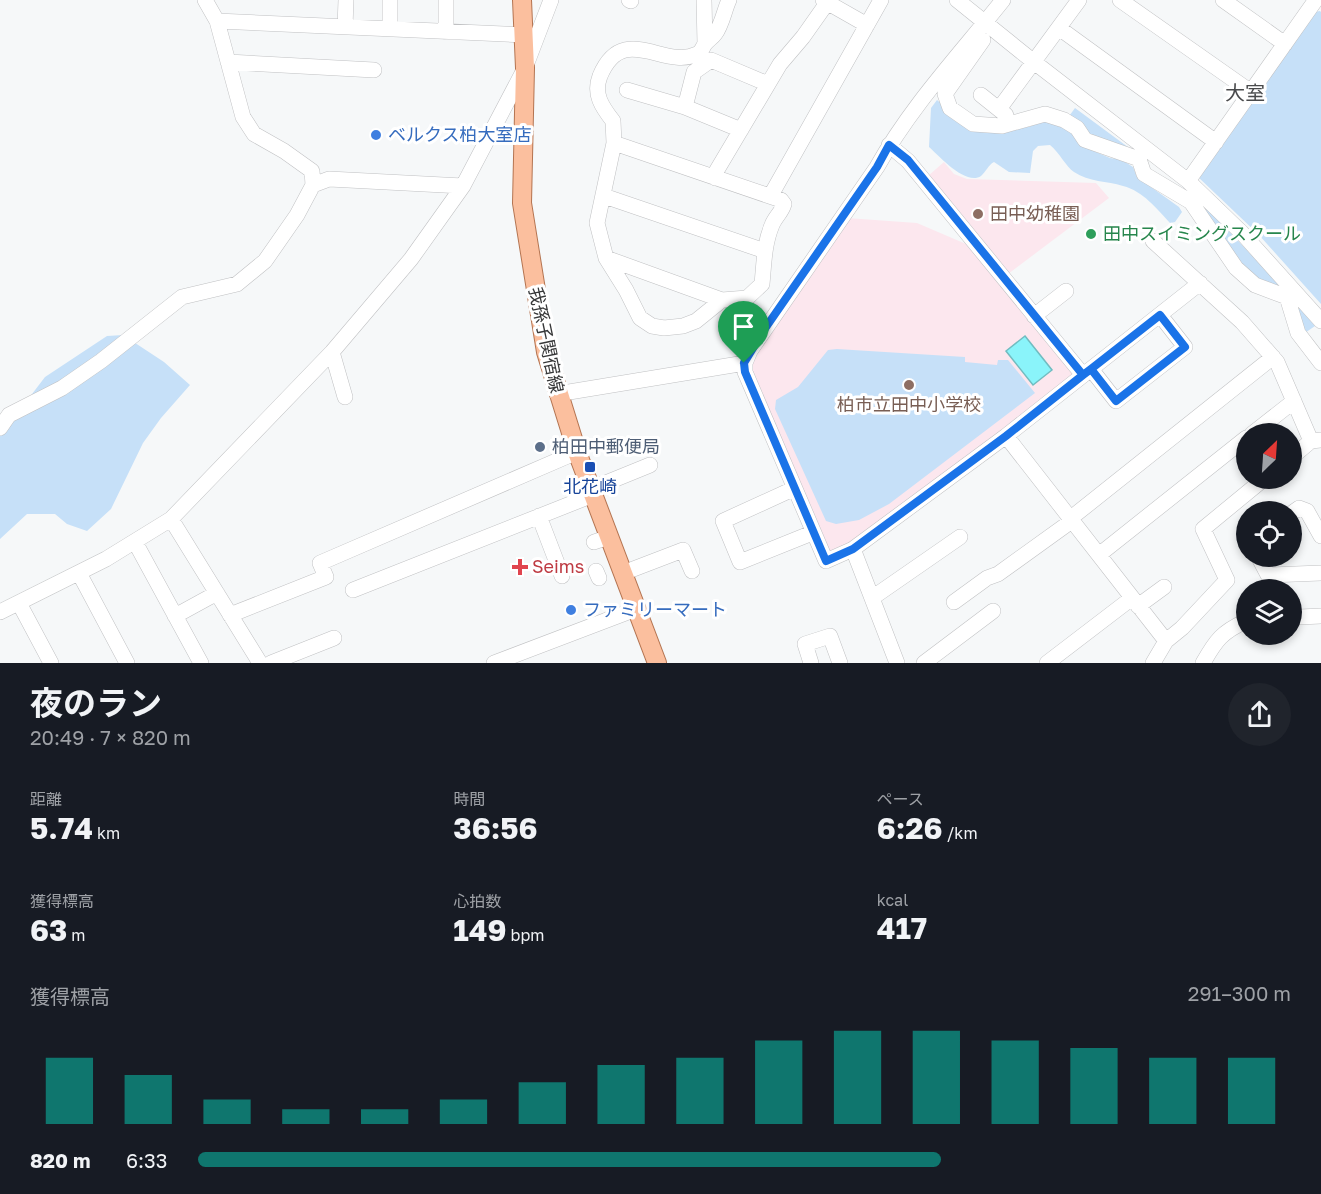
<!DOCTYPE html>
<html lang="ja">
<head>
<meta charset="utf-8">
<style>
  body { margin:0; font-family:"Golos Text","Noto Sans JP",sans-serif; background:#20242c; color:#f1f3f6; height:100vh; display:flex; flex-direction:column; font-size:22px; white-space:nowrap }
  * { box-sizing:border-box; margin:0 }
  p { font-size:20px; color:#9ea1a6 }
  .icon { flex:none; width:33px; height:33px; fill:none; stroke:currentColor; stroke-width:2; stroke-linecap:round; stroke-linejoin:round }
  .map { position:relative; height:663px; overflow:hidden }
  .drawer { display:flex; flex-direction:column; background:#171b24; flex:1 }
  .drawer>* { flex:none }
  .needle { width:39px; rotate:25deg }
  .controls { position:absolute; left:1236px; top:423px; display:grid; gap:12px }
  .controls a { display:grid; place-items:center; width:66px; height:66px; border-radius:50%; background:#171b24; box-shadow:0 3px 9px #0003; font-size:30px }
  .pin { position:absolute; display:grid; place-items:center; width:51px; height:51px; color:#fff; margin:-62px -26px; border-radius:50% 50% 50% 0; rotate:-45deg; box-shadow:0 0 6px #0007 }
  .pin .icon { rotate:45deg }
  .round { display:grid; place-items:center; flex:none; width:63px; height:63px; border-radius:32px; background:#20242c }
  .overview { display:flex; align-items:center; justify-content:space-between; height:102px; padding:0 30px }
  h1 { font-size:33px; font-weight:700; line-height:45px }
  .stats { display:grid; grid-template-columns:repeat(3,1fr); gap:9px; height:102px; padding:6px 30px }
  .stats div { display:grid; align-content:center }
  .stats b { font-size:30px; font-weight:700 }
  .stats small { font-size:16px; font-weight:400 }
  .stats p { font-size:16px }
  .chart { height:168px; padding:12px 30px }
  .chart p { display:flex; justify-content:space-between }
  .chart svg { width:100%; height:108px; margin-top:6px; stroke:#0f766e; stroke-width:6 }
  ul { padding:0 30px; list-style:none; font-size:20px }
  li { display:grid; grid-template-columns:96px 72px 1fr; align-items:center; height:45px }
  li i { height:15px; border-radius:8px; background:#0f766e }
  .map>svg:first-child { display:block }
</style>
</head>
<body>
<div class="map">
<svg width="1321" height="663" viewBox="0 0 1321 663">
  <rect width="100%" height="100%" fill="#f6f8f9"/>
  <path fill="#fce7ee" d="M944,162l10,12 13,5 129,4 13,15 -101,76 -80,-98z
    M847,218l70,5 49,21 109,127 -4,9 -219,163 -21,10 -6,-3 -76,-186z"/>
  <path fill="#c6e0f8" d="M1320,11l1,1v292l-62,-69 -62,-59 118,-164z
    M937,100l36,29 56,-2 11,-6h5l21,8 30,23 14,6 12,2 11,7 4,10 42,30 3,5 -7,10 -5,1c-13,-14 -27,-32 -47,-37 -16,-5 -34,-4 -49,-14 -8,-5 -14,-19 -24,-27l-12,1 -5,5 -3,22 -21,-1 -15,-10c-6,3 -8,10 -13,14 -15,10 -42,-20 -52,-29l2,-39z
    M1075,108l61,45 -50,-16 -19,-18z
    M1201,204l14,12 69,74 -4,3 -42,-26z
    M1296,304l19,22 -13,9z
    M123,335l41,27 26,23 -29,33 -18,25 -32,66 -24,22 -20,-7 -12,-10h-28l-27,25v-103l45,-59 62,-41z
    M837,349l128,8v5l32,3 1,-5h10l27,33 -146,111 -30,16 -23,4 -10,-3 -51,-112 1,-9 22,-13 30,-37z"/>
  <path fill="#8af4fa" stroke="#71bcc0" stroke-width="1.5" d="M1025,336l27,34 -19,15 -27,-34z"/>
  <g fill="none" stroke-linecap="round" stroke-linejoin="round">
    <g stroke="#c0c1c3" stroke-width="16">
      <path id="minor" d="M446,0v32
        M629,0l2,1
        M704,0l1,44
        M823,0l44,25
        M957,0l77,62 154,119 54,52 79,88
        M1003,0c-43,54 -92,106 -126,167l-127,184 -5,12v9l81,189 27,-12 153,-113 194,-153
        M1120,0l131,92
        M1223,0l62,44
        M217,21l308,14
        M345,27l1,-27
        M1059,28l157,114
        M390,29v-29
        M983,40l-38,54 5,14 23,16 29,2 43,-12 19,6 13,8 8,12 54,19 5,15 47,28 45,66 19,17 32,12 11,36 23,30
        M228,62l146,8
        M627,90l58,17 56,23
        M981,95l25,20
        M685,107l9,-35 17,-12 57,24
        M999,109l80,-109
        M614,143l-1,-22c-11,-14 -20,-27 -13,-45 23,-55 64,-6 97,-22 5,-2 5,-6 8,-10 3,-4 7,-6 10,-10 7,-9 9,-23 14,-34
        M889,145l19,16 175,214
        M715,178l2,-8 63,-106 23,-27 24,-34
        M1188,181l127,-180
        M313,185l16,-6 134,7
        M771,195l110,-195
        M604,196l161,55
        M1153,241l89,81 35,40 34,79
        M606,258l116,42 25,-2 15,-14c2,-20 2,-40 10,-59 3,-8 10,-13 12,-21l-3,-4 -167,-57 -17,80 9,35 20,32 14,28 12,8 12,2 19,-2 13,-5 26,-21
        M1034,316l32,-25
        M332,352l13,45
        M1091,369l25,32 69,-54 -25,-32
        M557,394l188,-31
        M0,428l9,-13 53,-27 39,-27 81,-64 55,-13 28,-23 32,-46 16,-30 -1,-14 -28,-20 -30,-17 -11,-17 -26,-96 -12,-21
        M1252,434l42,-33
        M1006,436l160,205 -13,22
        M1292,457l19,-16 10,-1
        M591,489l59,-24
        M793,489l-70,32 17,41 72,-29
        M1292,513l7,-5 8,3 14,25
        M539,516l23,60
        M1071,518l202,-161
        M171,519l89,144
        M135,542l66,121
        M594,542l15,-5
        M853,549l44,114
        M1100,554l146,-116
        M1258,556l10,19 53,-2
        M596,571l3,7
        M79,573l48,90
        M623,573l60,-23 9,21
        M353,590l240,-95
        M872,598l88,-61
        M954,602l33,-24 11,-4 75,-54
        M19,603l32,60
        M1138,606l26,-19
        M0,612l106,-53 65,-40 161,-167 79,-93 52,-73 62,-118 26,-68
        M230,615l96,-38 -6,-14 257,-111
        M1292,615l8,2 21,-1
        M175,616l42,-23
        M1166,641l16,-13 45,-48 -24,-51 62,-51
        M271,663l63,-25
        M494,663l142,-54
        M811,663l-6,-19 25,-8 10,27
        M924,663l69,-52
        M1047,663l85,-65
        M1203,663c13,-23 19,-31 43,-42"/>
    </g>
    <g stroke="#b47451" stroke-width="20">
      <path id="major" d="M522,0l3,68 -3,135 24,149 31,100 80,211"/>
    </g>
    <use href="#minor" stroke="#fff" stroke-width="15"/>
    <use href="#major" stroke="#fbbf9e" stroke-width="18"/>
  </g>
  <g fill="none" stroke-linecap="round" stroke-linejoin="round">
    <g stroke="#fff" stroke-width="12">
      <path id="route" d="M744,363l1,9 81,189 27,-12 153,-113 77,-61 8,-6 69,-54 25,32 -69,54 -25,-32 -8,6 -175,-215 -19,-15 -12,22 -113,163 -20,33"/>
    </g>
    <use href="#route" stroke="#1a73e8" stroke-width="8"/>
  </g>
  <g fill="#3f7fe0" stroke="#fff" stroke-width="2">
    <circle cx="376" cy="135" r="6"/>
    <circle cx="571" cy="610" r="6"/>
  </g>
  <g fill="#8d6e63" stroke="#fff" stroke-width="2">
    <circle cx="978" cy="214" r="6"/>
    <circle cx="909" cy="385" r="6"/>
  </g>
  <circle fill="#2e9e5b" stroke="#fff" stroke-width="2" cx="1091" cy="234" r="6"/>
  <circle fill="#5c6f8a" stroke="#fff" stroke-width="2" cx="540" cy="447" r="6"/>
  <rect fill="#1a4fb4" stroke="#fff" stroke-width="2" x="584" y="461" width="12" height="12" rx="3"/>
  <path fill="#e0444e" stroke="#fff" stroke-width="2" d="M517 558h6v6h6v6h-6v6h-6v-6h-6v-6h6z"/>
  <g text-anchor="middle" stroke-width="6" stroke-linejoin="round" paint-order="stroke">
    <g font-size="18" fill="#366cbe" stroke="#fff" text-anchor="start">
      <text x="388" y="141">ベルクス柏大室店</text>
      <text x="583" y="616">ファミリーマート</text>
    </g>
    <g font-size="18" fill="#785e54" stroke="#fff" text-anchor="start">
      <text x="990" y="220">田中幼稚園</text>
      <text x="909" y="411" text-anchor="middle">柏市立田中小学校</text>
    </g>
    <g font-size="18" fill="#27864d" stroke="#fff" text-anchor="start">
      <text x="1103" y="240">田中スイミングスクール</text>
    </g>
    <g font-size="18" fill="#373839" stroke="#fff">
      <text transform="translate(546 340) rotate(78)" y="6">我孫子関宿線</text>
    </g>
    <g font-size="18" fill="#4e5e75" stroke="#fff" text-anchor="start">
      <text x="552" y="453">柏田中郵便局</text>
    </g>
    <g font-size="18" fill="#164399" stroke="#fff">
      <text x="590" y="493">北花崎</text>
    </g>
    <g font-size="18" fill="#be3a42" stroke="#fff" text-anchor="start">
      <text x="532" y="573">Seims</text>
    </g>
    <g font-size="20" fill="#494a4c" stroke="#fff">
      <text x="1245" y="100">大室</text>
    </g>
  </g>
</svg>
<div class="controls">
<a><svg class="needle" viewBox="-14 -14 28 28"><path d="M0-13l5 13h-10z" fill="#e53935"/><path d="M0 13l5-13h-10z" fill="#9ea1a6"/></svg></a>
<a><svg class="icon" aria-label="locate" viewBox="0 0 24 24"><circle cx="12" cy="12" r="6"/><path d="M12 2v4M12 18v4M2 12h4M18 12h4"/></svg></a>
<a><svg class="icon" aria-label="layers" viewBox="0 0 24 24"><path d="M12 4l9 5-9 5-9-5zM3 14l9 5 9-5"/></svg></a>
</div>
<div class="pin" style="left:744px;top:363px;background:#1e9e55"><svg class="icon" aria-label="arrive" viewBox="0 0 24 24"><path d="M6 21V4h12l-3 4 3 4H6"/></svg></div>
</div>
<section class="drawer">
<div class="overview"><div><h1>夜のラン</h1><p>20:49 · 7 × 820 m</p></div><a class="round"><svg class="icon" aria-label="share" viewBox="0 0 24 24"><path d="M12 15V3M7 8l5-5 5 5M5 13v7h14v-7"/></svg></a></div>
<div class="stats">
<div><p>距離</p><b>5.74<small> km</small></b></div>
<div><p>時間</p><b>36:56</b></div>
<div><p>ペース</p><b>6:26<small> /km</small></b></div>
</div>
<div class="stats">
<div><p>獲得標高</p><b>63<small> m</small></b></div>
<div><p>心拍数</p><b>149<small> bpm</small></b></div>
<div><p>kcal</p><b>417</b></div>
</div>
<div class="chart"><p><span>獲得標高</span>291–300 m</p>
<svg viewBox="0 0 160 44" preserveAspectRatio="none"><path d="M5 44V17M15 44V24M25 44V34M35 44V38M45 44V38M55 44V34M65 44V27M75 44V20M85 44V17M95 44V10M105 44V6M115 44V6M125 44V10M135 44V13M145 44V17M155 44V17"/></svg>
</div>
<ul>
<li><b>820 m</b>6:33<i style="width:68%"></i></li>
</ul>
</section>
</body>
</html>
